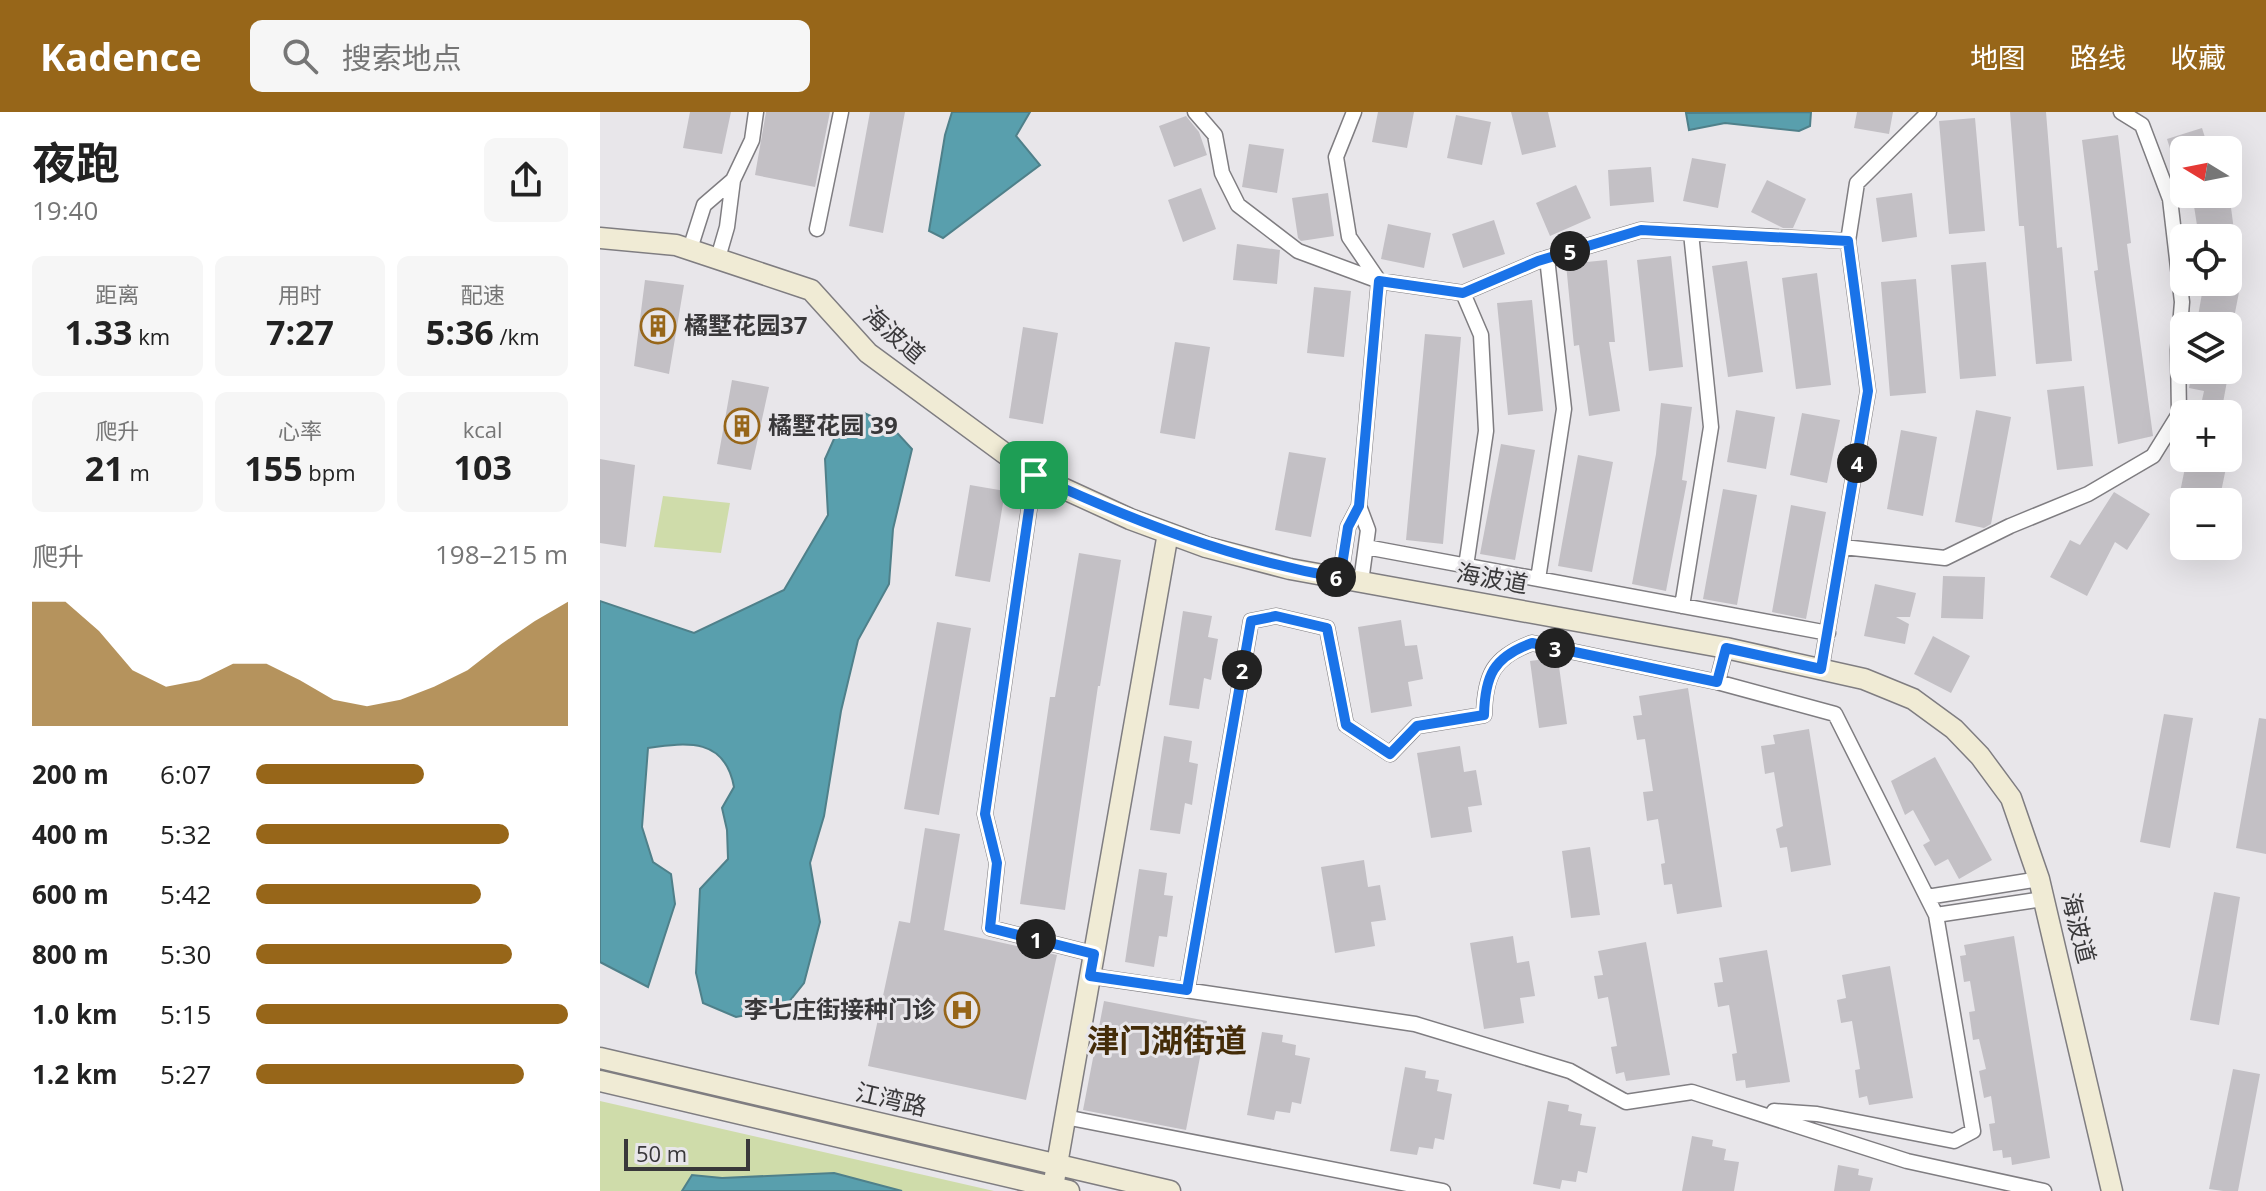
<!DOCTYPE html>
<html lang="zh">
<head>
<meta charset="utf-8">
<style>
  body { margin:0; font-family:"Open Sans","Noto Sans SC",sans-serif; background:#f6f6f6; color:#222; height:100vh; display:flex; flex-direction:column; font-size:30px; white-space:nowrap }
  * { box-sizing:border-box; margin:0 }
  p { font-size:26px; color:#767676 }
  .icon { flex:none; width:44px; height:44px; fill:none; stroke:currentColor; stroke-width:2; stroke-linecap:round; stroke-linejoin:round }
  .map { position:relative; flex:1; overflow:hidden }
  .panel { display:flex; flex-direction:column; background:#fff; width:600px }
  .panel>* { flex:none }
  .needle { width:52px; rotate:280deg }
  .fabs { position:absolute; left:1570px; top:24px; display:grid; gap:16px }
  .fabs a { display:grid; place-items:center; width:72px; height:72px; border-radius:12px; background:#fff; box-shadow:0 8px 32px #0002; font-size:40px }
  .scale { position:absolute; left:24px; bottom:20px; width:126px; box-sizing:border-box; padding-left:8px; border:4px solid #39383a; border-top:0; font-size:22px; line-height:28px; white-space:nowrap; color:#39383a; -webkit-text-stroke:6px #e8e6ea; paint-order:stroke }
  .pin { position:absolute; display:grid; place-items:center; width:68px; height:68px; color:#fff; margin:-34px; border-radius:16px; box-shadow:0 4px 12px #0006 }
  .km { position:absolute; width:40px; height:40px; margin:-20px; border-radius:50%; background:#222; color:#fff; font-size:22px; line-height:40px; text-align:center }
  .round { display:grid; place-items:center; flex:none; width:84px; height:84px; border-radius:12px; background:#f6f6f6 }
  .summary { display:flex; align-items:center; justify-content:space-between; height:136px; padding:0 32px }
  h1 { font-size:44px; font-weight:700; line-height:60px }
  .stats { display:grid; grid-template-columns:repeat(3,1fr); gap:12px; height:136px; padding:8px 32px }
  .stats div { display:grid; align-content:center; border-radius:12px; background:#f6f6f6; text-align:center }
  .stats b { font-size:34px; font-weight:700 }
  .stats small { font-size:22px; font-weight:400 }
  .stats p { font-size:22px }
  .chart { height:224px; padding:16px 32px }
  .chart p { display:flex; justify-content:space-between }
  .chart svg { width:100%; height:144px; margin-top:8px; fill:#976619; opacity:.7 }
  ul { padding:0 32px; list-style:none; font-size:26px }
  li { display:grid; grid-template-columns:128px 96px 1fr; align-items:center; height:60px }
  li i { height:20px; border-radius:10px; background:#976619 }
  header { display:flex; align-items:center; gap:48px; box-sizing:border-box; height:112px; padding:0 40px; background:#976619; color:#fff }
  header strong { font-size:38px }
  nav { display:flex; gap:44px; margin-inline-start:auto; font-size:28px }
  .search { width:560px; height:72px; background:#f6f6f6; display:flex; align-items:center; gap:20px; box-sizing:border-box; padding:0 28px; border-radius:12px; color:#767676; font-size:30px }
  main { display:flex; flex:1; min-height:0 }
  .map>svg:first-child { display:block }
</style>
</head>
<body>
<header>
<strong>Kadence</strong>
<div class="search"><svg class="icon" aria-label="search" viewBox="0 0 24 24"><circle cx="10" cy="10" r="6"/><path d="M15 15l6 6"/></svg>搜索地点</div>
<nav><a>地图</a><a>路线</a><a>收藏</a></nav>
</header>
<main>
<section class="panel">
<div class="summary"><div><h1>夜跑</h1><p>19:40</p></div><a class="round"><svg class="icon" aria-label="share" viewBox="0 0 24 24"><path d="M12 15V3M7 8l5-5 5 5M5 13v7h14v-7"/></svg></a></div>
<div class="stats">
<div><p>距离</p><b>1.33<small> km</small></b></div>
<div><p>用时</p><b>7:27</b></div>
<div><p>配速</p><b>5:36<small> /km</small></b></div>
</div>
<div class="stats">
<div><p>爬升</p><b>21<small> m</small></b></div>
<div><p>心率</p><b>155<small> bpm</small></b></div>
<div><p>kcal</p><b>103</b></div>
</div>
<div class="chart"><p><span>爬升</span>198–215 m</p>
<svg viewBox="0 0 160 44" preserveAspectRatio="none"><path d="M0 44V6L10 6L20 15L30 27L40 32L50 30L60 25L70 25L80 30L90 36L100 38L110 36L120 32L130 27L140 19L150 12L160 6V44z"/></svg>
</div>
<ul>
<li><b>200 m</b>6:07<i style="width:54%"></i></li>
<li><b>400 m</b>5:32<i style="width:81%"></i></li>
<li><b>600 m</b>5:42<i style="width:72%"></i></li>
<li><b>800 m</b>5:30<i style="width:82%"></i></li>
<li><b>1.0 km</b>5:15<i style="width:100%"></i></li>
<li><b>1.2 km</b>5:27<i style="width:86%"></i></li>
</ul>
</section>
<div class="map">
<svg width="1666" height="1079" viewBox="0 0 1666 1079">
  <rect width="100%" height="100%" fill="#e8e6ea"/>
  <path fill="#cfdcaa" d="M63,384l67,7 -9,50 -67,-6z
    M0,989l394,90h-394z"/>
  <path fill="#599fad" stroke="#4f808a" stroke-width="2" d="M352,0h78l-14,24 24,29 -97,73 -14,-7 16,-96z
    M1211,0l-1,14 -11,5 -74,-8 -36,7 -3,-17z
    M264,301l25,11 23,25 -19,80 -4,55 -31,56 -17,71 -17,105 -14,47 10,59 -16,61 -20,25 -48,9 -33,-14 -7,-30 4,-84 28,-30 -1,-29 -5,-22 12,-21c-9,-49 -46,-45 -86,-39l-6,79 11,35 18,12 4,30 -27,83 -48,-25v-361l94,32 90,-43 44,-75 -3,-56 13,-29z
    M234,1061l68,18h-220l10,-16 30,3z"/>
  <path fill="#c3c0c5" d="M90,0h41l-9,42 -39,-6z
    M166,0h64l-15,75 -60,-12z
    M270,0h35l-22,121 -34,-7z
    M778,0h36l-7,36 -35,-6z
    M911,0h37l8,35 -34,8z
    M1257,0h36l-4,22 -35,-6z
    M1410,0h36l11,136 5,-1 10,114 -36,3 -12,-138h-5z
    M856,3l35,7 -9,43 -35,-7z
    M586,4l13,16 8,23 -33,12 -15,-41z
    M1375,6l10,113 -36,3 -10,-113z
    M1602,16l7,22h-25v32l-3,1 -14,-44z
    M1518,23l13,108 -4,1 26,192 -35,8 -24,-173 4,-1 -16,-130z
    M649,32l35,5 -7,44 -35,-6z
    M1092,46l34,6 -8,44 -35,-7z
    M1051,55l3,35 -44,4 -2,-36z
    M1167,68l39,19 -13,29h-10l-32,-16z
    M976,73l15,33 -41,18 -14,-33z
    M601,76l15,41 -33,13 -15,-42z
    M728,81l6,43 -33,5 -3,-3 -6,-40z
    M1312,81l5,44 -35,5 -6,-44z
    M1630,88l5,38h-36l-5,-32z
    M894,108l11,34 -42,14 -11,-34z
    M788,112l43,9 -7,35 -43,-9z
    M637,132l43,6 -3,34 -44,-4z
    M1071,144l12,111 -34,4 -12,-111z
    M1007,148l8,82h-6l11,69 -31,5 -10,-71 -5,1 -8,-82z
    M1147,149l16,111 -35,5 -16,-111z
    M1386,150l10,114 -36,3 -9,-114z
    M1217,161l14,112 -35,4 -14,-111z
    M1316,167l10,114 -36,3 -9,-114z
    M45,168l39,5 -15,89 -35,-8z
    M1604,170h37l-8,41 -35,-7z
    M714,175l37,4 -7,66 -37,-4z
    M932,188l11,111 -35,4 -11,-112z
    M423,215l35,6 -15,91 -34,-6z
    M825,222l36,3 -18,207 -37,-4z
    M575,230l35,5 -15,92 -35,-6z
    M1592,258h37l-8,44h-22l5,-23 -15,-3z
    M132,268l37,7 -18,83 -34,-6z
    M1484,274l9,80 -36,4 -10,-80z
    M1061,291l31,4 -10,73 5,1 -21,110 -34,-7 24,-130z
    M1136,298l39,7 -9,52 -39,-7z
    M1376,298l35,7 -20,107 -7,4 -29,-6z
    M1202,301l38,7 -13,63 -37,-8z
    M1301,318l36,7 -14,79 -36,-7z
    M901,332l34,6 -20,110 -35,-6z
    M689,340l37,6 -15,79 -36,-7z
    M978,343l35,7 -21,110 -34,-6z
    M1587,346h41l-9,44h-41z
    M0,347l35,6 -9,82 -26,-4z
    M370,373l35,6 -15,91 -35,-6z
    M1123,377l34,6 -20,110 -34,-6z
    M1514,380l36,22 -23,36 -12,-8 -28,54 -37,-19 20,-37 10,5z
    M1191,393l35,7 -20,107 -34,-7z
    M479,441l42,7 -21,126h-2l-33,224 -45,-6 30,-207h5z
    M1343,464l42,1 -2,42 -42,-1z
    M1275,472l41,9 -6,24h-14l13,7 -4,20 -41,-8z
    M583,499l29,5 -4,21 10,2 -7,41 -7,-2 -5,31 -30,-4z
    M801,508l4,26 12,-1 6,34 -15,3 4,24 -41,7 -13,-86z
    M337,510l34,6 -32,187 -35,-6z
    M1333,524l37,20 -19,37 -37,-19z
    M953,546l5,1 9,65 -28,4 -9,-67z
    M1088,576l34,219 -45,7 -5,-30 -8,1 -3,-21 4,-1 -7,-44 -11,2 -4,-29 10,-1 -8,-52 -8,1 -4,-24 9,-1 -3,-19z
    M1564,602l29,4 -23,130 -30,-6z
    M1659,606l7,1v135l-30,-6z
    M1209,617l22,136 -40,7 -4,-25 -7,1 -4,-19 7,-3 -9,-54 -9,2 -4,-28 14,-2 -2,-9z
    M564,624l28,5 -3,21 9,2 -6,41 -7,-2 -5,31 -30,-4z
    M860,634l4,26 12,-2 6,35 -14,2 4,25 -41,6 -14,-85z
    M1335,645l57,103 -33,19 -11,-20 -13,7 -12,-21 7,-4 -17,-31 -8,5 -14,-34z
    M325,716l35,6 -16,96 113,25 -31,145 -158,-34 31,-145 11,2z
    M990,735l10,68 -29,3 -9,-67z
    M764,748l4,27 12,-2 6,35 -15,2 4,24 -40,7 -14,-86z
    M539,757l28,4 -3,22 9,1 -6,41 -8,-1 -5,31 -29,-5z
    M1614,780l26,5 -21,128 -29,-5z
    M913,824l4,27 12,-2 6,35 -15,2 4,25 -40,6 -14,-86z
    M1414,824l36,222 -38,7 -1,-8 -8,1 -1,-8 -9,1 -4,-27 6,-1 -4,-27 -7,2 -5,-27 7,-2 -7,-30 -6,1 -4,-28 6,-1 -5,-30 -6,1 -4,-26 6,-1 -2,-10z
    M1046,830l24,133 -44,6 -2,-9 -8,2 -5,-27 6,-1 -9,-49 -10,2 -4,-23 9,-1 -5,-24z
    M1167,838l23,132 -44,6 -1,-8 -9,1 -4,-27 5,-1 -8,-48 -11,2 -4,-24 9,-1 -4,-24z
    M1290,854l23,132 -44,7 -2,-9 -8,2 -4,-28 5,-1 -8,-48 -11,2 -4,-23 9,-2 -4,-23z
    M504,889l103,20 -21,109 -103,-20z
    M662,920l21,3 -1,7 14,3 -1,10 15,3 -9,46 -9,-2 -2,11 -14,-2 -2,9 -27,-5z
    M805,955l21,4 -1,7 14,2 -2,11 15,3 -8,46 -9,-2 -2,11 -14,-2 -2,8 -27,-4z
    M1633,957l27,5 -22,117h-15l-14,-2z
    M948,989l21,4 -1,6 14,3 -2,11 16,2 -9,46 -9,-2 -2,11 -14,-2 -2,9 -27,-5z
    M1092,1024l21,4 -1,6 14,3 -2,11 15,2 -5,29h-52z
    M1238,1053l21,4 -1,6 15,3 -3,13h-36z"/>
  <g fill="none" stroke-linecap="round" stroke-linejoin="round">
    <g stroke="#7f7d81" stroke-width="17">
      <path id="street" d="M595,0l20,23 7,38 16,32 60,46 81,30
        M754,0l-18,45 13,80 30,44
        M217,117l24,-117
        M90,137l14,-44 29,-25 19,-40 4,-28
        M118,146l9,-31 6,-47
        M863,181l18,42 5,96 -20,135
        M434,363l-49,339 12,49 -7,65 104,26
        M759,394l9,24 -7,52
        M766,435l462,86
        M1243,435l102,11 65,-32 78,-32 65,-38 26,-42 -1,-64 4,-48 -12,-103 -28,-74 -21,-13
        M740,466l8,-51 11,-21 20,-225 84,12 75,-32 103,-31 207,11
        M938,467l26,-170 -17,-151
        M1082,494l29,-179 -20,-194
        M1126,536l-9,34 118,32 101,201 107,-16
        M1221,557l47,-278 -20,-150 9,-58 72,-71
        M1327,785l112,-18
        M490,864l325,48 155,47 56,31 66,-10 215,69 137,30
        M587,878l64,-369 25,-5 51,12 19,97 44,29 27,-28 67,-11c1,-40 9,-58 48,-72l185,39
        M1174,999l43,3 137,27 19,-10 -37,-216
        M465,1005l378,74"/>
    </g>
    <g stroke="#7f7d81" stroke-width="23">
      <path id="secondary" d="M0,126l76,7 135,45 57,63 166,122 96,44 76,28 84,22 436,79 138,31 49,20 41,30 26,27 31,42 28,81 73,312
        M0,946l570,133
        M0,969l469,110
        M453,1075l115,-654"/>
    </g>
    <use href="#street" stroke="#fff" stroke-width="14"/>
    <use href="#secondary" stroke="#f0ebd5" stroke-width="20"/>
  </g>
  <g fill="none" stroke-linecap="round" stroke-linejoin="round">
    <g stroke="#fff" stroke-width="16">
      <path id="route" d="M1041,118l207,11 20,150 -47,278 -95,-21 -9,34 -185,-39c-39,14 -47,33 -48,72l-67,11 -27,28 -44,-29 -19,-97 -51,-12 -25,5 -64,369 -97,-14 4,-22 -104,-26 7,-65 -12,-49 49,-339c104,48 194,83 306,103l8,-51 11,-21 20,-225 84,12 75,-32z"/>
    </g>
    <use href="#route" stroke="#1a73e8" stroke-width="10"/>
  </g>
  <defs>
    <g id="building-ring" transform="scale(1.8)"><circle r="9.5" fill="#e8e6ea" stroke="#976619" stroke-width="1.5"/><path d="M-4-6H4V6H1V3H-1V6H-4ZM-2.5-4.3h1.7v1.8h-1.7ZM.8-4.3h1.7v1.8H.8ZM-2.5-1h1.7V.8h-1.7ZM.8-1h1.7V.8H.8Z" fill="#976619"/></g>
    <g id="hospital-ring" transform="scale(1.8)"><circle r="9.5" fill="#e8e6ea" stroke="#976619" stroke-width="1.5"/><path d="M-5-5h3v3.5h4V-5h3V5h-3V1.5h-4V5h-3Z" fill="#976619"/></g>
  </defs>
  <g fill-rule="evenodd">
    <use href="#building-ring" x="58" y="214"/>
    <use href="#building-ring" x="142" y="314"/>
    <use href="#hospital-ring" x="362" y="898"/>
  </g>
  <g text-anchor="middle" stroke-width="6" stroke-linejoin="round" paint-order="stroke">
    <g font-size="24" font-weight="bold" fill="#39383a" stroke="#e8e6ea" text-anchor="start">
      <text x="84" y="222">橘墅花园37</text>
      <text x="168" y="322">橘墅花园 39</text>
      <text x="336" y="906" text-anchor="end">李七庄街接种门诊</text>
    </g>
    <g font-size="24" fill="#39383a" stroke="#e8e6ea">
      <text transform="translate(294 223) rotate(41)" y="8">海波道</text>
      <text transform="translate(892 467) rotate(10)" y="8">海波道</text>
      <text transform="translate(1478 816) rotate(76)" y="8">海波道</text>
      <text transform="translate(291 988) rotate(13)" y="8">江湾路</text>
    </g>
    <g font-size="32" font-weight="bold" fill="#442c08" stroke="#e8e6ea">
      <text x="567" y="940">津门湖街道</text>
    </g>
  </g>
</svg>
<div class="fabs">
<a><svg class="needle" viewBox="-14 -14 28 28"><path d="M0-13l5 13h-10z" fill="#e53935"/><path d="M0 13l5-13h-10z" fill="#767676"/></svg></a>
<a><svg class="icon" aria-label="locate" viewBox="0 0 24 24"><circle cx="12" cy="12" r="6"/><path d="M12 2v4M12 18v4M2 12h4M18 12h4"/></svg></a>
<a><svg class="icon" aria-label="layers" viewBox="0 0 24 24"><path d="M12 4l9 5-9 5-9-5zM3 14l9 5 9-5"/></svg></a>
<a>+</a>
<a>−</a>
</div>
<div class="scale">50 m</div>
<div class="pin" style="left:434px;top:363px;background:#1e9e55"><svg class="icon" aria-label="arrive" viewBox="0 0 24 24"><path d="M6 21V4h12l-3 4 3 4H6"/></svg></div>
<b class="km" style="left:436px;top:827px">1</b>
<b class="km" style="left:642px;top:558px">2</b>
<b class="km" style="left:955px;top:536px">3</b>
<b class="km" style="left:1257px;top:351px">4</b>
<b class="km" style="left:970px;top:139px">5</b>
<b class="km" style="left:736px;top:465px">6</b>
</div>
</main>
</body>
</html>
